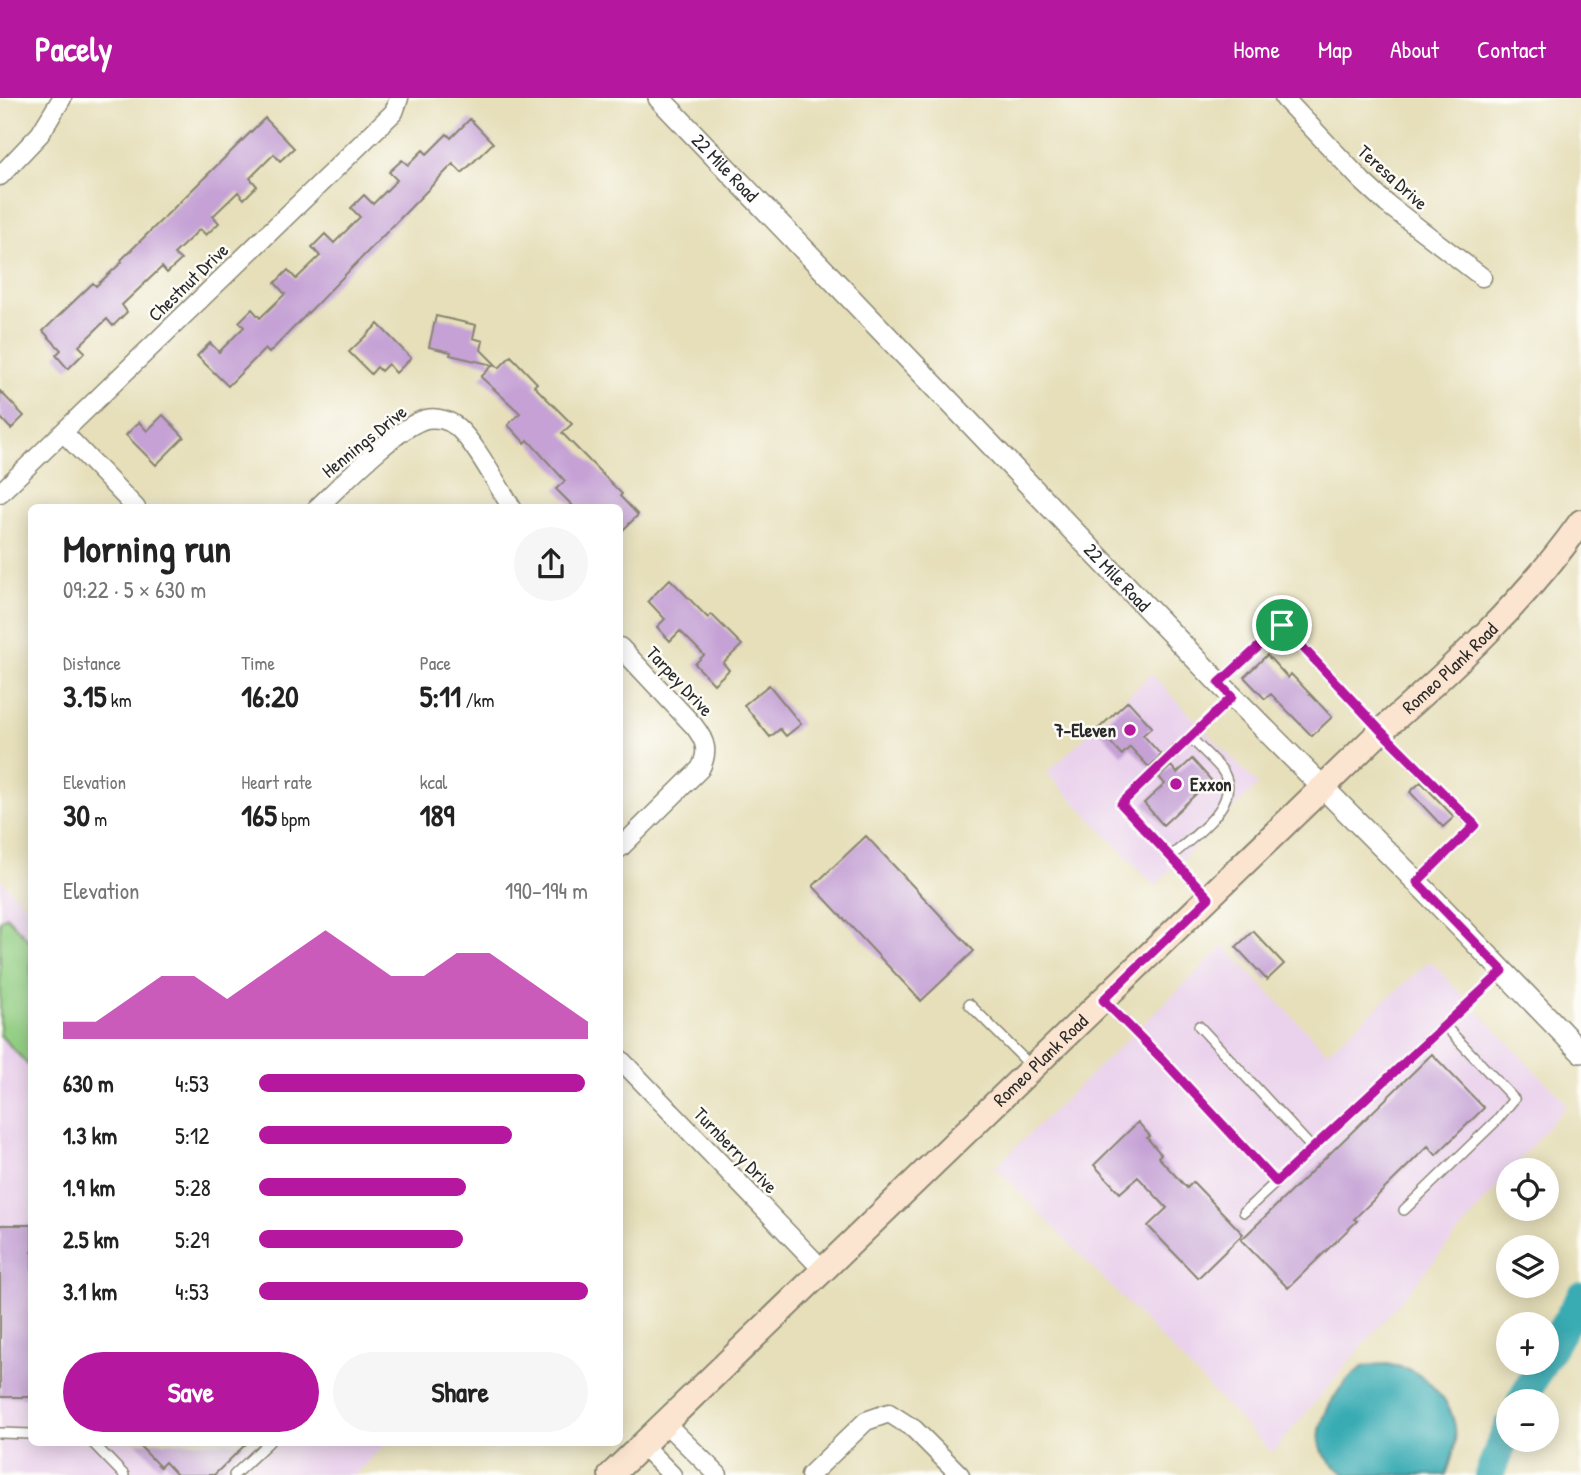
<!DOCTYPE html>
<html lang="en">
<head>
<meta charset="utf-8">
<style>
  body { margin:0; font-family:"Patrick Hand",sans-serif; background:#f6f6f6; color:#222; height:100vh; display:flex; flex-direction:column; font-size:26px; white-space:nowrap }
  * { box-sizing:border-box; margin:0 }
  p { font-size:23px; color:#767676 }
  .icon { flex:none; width:38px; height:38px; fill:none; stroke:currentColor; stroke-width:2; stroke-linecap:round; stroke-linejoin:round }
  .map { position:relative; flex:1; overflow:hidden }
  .panel { position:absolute; left:28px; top:406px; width:595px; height:942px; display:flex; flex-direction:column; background:#fff; border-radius:10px; box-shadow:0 4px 18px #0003 }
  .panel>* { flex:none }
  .tools { position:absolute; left:1496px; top:1060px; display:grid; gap:14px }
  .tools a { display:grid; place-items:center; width:63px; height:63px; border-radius:50%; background:#fff; box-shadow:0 4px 18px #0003; font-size:35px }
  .pin { position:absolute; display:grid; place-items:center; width:60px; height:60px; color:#fff; margin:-30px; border:4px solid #fff; border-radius:50%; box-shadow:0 2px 7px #0007 }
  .round { display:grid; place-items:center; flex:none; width:74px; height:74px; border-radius:37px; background:#f6f6f6 }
  .overview { display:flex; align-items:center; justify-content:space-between; height:119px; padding:0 35px }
  h1 { font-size:38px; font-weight:700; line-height:52px }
  .figures { display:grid; grid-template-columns:repeat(3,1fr); gap:10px; height:119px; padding:7px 35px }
  .figures div { display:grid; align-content:center }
  .figures b { font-size:30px; font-weight:700 }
  .figures small { font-size:19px; font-weight:400 }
  .figures p { font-size:19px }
  .chart { height:196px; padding:14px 35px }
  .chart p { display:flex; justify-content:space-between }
  .chart svg { width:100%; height:126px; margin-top:7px; fill:#b5179e; opacity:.7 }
  .action { display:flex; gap:14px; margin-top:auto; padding:14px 35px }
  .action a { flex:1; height:80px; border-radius:42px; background:#b5179e; color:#fff; font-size:28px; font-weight:700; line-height:80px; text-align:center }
  .action a+a { background:#f6f6f6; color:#222 }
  ul { padding:0 35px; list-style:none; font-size:23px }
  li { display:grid; grid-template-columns:112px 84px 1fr; align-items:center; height:52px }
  li i { height:18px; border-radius:9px; background:#b5179e }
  header { display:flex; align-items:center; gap:42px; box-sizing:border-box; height:98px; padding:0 35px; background:#b5179e; color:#fff }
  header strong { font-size:33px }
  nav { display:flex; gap:38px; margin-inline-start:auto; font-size:24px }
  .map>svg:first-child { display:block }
</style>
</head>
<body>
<header>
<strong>Pacely</strong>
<nav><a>Home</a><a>Map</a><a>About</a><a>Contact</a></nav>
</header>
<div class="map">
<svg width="1581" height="1377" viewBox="0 0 1581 1377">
  <rect width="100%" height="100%" fill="#fdfcf7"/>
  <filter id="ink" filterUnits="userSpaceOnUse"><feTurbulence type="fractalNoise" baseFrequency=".0143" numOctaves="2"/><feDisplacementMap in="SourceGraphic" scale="14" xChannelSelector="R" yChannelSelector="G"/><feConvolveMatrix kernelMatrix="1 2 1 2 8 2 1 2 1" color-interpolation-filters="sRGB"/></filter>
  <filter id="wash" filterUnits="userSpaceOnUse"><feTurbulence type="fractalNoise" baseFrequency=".00686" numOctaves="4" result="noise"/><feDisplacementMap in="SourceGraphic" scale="28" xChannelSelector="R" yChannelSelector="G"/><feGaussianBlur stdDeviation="1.57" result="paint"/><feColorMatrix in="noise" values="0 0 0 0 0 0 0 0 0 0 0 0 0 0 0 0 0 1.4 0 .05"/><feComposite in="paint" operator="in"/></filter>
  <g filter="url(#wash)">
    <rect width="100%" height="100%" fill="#e6dfba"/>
    <path fill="#ead1ec" d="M1151,576l107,111 -103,101 -108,-113z
      M0,781l31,33 1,530h356l-34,33h-354z
      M1224,848l103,106 103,-91 137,143 -295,349 -277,-286z"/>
    <path fill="#94d085" stroke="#607e58" stroke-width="2" d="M6,818l25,27v125l-31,-33v-114z"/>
    <path fill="#39abb3" stroke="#326b6f" stroke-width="2" d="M1387,1266c7,2 15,3 21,5 19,8 42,33 46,53 4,16 -2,38 -8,53h-100c-9,-7 -22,-17 -25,-28 -8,-24 20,-66 40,-79 6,-4 18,-3 26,-4z"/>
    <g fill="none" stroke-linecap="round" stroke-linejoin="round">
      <path stroke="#39abb3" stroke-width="30" d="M1547,1257l34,-58
        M1521,1304l21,-39
        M1489,1377l19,-47"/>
    </g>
    <g id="blocks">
      <path fill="#c5a1d5" d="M265,20l29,30 -14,13 -6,-7 -24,24 7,8 -13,13 -6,-7 -25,24 6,7 -13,12 -6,-6 -26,25 7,6 -14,13 -5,-6 -40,38 5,7 -14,14 -6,-7 -28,27 6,6 -17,17 -12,-14 5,-5 -18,-19 50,-48 3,3 26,-24 -1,-2z
        M470,21l23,24 -31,30 -9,-9 -184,189 -4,-4 -37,37 -31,-30 13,-13 9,9 25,-25 -5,-5 13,-13 8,9 25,-24 -10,-11 13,-13 8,9 24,-23 -8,-9 13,-13 9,9 26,-26 -9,-9 13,-13 9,9 24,-24 -8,-8 13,-12 6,5 15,-15 4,4 20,-20 4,4z
        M436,218l40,9 -3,13 10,3 -2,9 18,18 12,-12 26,27 -3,3 38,38 -10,9 60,61 -2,2 18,19 -18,18v-25h-45l-19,-19 9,-8 -37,-41 -3,3 -17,-18 12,-12 -39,-36 12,-12 -43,-10 1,-3 -22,-5z
        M378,226l33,34 -15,15 -8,-9 -7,7 -4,-4 -6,7 -22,-22z
        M0,293l24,25 -13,13 -11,-12z
        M163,317l21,22 -28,28 -30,-30 13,-13 8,9z
        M670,481l38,39 3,-4 31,31 -19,18 6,7 -15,14 -19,-20 9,-9 -24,-24 -10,10 -13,-14 8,-8 -17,-18z
        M1267,557l21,23 3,-4 41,43 -20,19 -41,-42 -6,5 -21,-22z
        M769,587l32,39 -15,12 -6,-7 -10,8 -26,-32z
        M1128,603l24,26 -9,8 18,20 -12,12 -19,-20 -8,8 -24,-26z
        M1192,661l19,21 -48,45 -19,-22 21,-19 -6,-7 12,-11 6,7z
        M1421,684l33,35 -11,10 -33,-35z
        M866,738l108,115 -53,50 -108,-115z
        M1253,833l31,33 -17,16 -31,-33z
        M1432,956l52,54 -48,47 -8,-9 -74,73 3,2 -69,67 -47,-48z
        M1138,1024l12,14 -3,2 14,16 -3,3 29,31 6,-6 50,52 -45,44 -50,-52 19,-18 -29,-31 -18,16 -26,-28z
        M0,1127h32v172h-32z
        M136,1344h112l-34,33h-37l-12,-13 -5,5z"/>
    </g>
  </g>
  <g filter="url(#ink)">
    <use href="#blocks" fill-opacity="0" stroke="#888572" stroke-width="2"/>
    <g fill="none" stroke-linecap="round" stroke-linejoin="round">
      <g stroke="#888572" stroke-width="12">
        <path id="service" d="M1220,584l62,-57 99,106 94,95 -58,56
          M1170,759c21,-19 75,-54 52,-87 -9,-11 -21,-21 -31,-32
          M1208,799l-87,-93 111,-107
          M1105,904l58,58 113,122
          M969,906l63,63
          M1199,928l113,122
          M1404,1112l92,-89 18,-22 -70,-74
          M1244,1114l258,-240
          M0,1335l32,1
          M92,1344l32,33
          M234,1377l35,-33"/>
      </g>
      <g stroke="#888572" stroke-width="21">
        <path id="minor" d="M1284,0l78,83 25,23 95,73
          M0,78l40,-42 22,-36
          M63,334l73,76
          M0,395l394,-381 5,-14
          M317,410c23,-22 81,-82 109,-89 11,-2 23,1 31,8 19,17 40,58 55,81
          M620,549l74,79c12,15 15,26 6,43l-80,79
          M620,961l203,211
          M665,1325l53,52
          M642,1347l30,30
          M810,1377l56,-54 23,-8 25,16 46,46"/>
      </g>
      <g stroke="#888572" stroke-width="24">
        <g id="tertiary">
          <path id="s1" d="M659,0l560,585 198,199 164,170"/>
        </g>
      </g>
      <g stroke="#888572" stroke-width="28">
        <g id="secondary">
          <path id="s2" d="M611,1377l770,-744c72,-63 144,-130 200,-209"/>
        </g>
      </g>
      <use href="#service" stroke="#fff" stroke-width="9"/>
      <use href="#minor" stroke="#fff" stroke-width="18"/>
      <use href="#tertiary" stroke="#fff" stroke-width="21"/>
      <use href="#secondary" stroke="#fce5d0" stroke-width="24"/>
    </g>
  </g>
  <g fill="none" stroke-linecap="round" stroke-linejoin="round" filter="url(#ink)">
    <g stroke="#fff" stroke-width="14">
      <path id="route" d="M1282,527l99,106 94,94 -58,57 86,89 -227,211 -113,-122 -60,-60 106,-102 -88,-94 111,-107 -13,-14z"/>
    </g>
    <use href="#route" stroke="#b5179e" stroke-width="9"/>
  </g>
  <g fill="#b5179e" stroke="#fdfcf7" stroke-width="2.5">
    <circle cx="1130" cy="632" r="7"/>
    <circle cx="1176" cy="686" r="7"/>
  </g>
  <g text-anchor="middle" stroke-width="5" stroke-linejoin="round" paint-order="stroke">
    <g font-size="19" fill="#2b2b2b" stroke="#fdfcf7">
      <text dy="7" stroke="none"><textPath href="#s1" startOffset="96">22 Mile Road</textPath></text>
      <text transform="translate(1393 79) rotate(42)" y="7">Teresa Drive</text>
      <text transform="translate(188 184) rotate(-44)" y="7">Chestnut Drive</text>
      <text transform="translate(364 343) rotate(-39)" y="7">Hennings Drive</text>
      <text dy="7" stroke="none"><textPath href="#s1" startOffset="663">22 Mile Road</textPath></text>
      <text dy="7" stroke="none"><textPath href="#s2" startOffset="1164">Romeo Plank Road</textPath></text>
      <text transform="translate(680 583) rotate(47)" y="7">Tarpey Drive</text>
      <text dy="7" stroke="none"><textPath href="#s2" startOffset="597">Romeo Plank Road</textPath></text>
      <text transform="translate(736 1052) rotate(46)" y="7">Turnberry Drive</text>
    </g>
    <g font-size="19" font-weight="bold" fill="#2b2b2b" stroke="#fdfcf7" text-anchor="end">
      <text x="1116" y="639">7-Eleven</text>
      <text x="1190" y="693" text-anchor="start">Exxon</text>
    </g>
  </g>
</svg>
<div class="tools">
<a><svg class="icon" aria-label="locate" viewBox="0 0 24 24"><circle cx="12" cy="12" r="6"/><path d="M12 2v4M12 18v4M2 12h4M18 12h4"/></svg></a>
<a><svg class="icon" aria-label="layers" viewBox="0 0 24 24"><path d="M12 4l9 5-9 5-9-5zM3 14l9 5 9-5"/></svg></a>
<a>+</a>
<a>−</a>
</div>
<div class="pin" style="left:1282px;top:527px;background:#1e9e55"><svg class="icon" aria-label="arrive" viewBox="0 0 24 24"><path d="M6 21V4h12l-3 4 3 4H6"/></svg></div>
<section class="panel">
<div class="overview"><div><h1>Morning run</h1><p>09:22 · 5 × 630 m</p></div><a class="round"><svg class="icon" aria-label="share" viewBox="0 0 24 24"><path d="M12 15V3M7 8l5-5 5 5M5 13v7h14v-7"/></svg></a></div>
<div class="figures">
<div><p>Distance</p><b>3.15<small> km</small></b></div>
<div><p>Time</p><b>16:20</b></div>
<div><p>Pace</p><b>5:11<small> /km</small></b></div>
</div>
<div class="figures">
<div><p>Elevation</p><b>30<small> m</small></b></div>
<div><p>Heart rate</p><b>165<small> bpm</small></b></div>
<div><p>kcal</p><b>189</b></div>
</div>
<div class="chart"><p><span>Elevation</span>190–194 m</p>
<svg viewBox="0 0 160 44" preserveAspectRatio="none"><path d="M0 44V38L10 38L20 30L30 22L40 22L50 30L60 22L70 14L80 6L90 14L100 22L110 22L120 14L130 14L140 22L150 30L160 38V44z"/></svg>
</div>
<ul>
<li><b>630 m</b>4:53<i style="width:99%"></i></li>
<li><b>1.3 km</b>5:12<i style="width:77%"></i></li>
<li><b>1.9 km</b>5:28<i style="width:63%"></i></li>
<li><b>2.5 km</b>5:29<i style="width:62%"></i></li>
<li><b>3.1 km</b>4:53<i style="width:100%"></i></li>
</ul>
<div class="action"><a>Save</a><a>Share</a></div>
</section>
</div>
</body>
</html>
